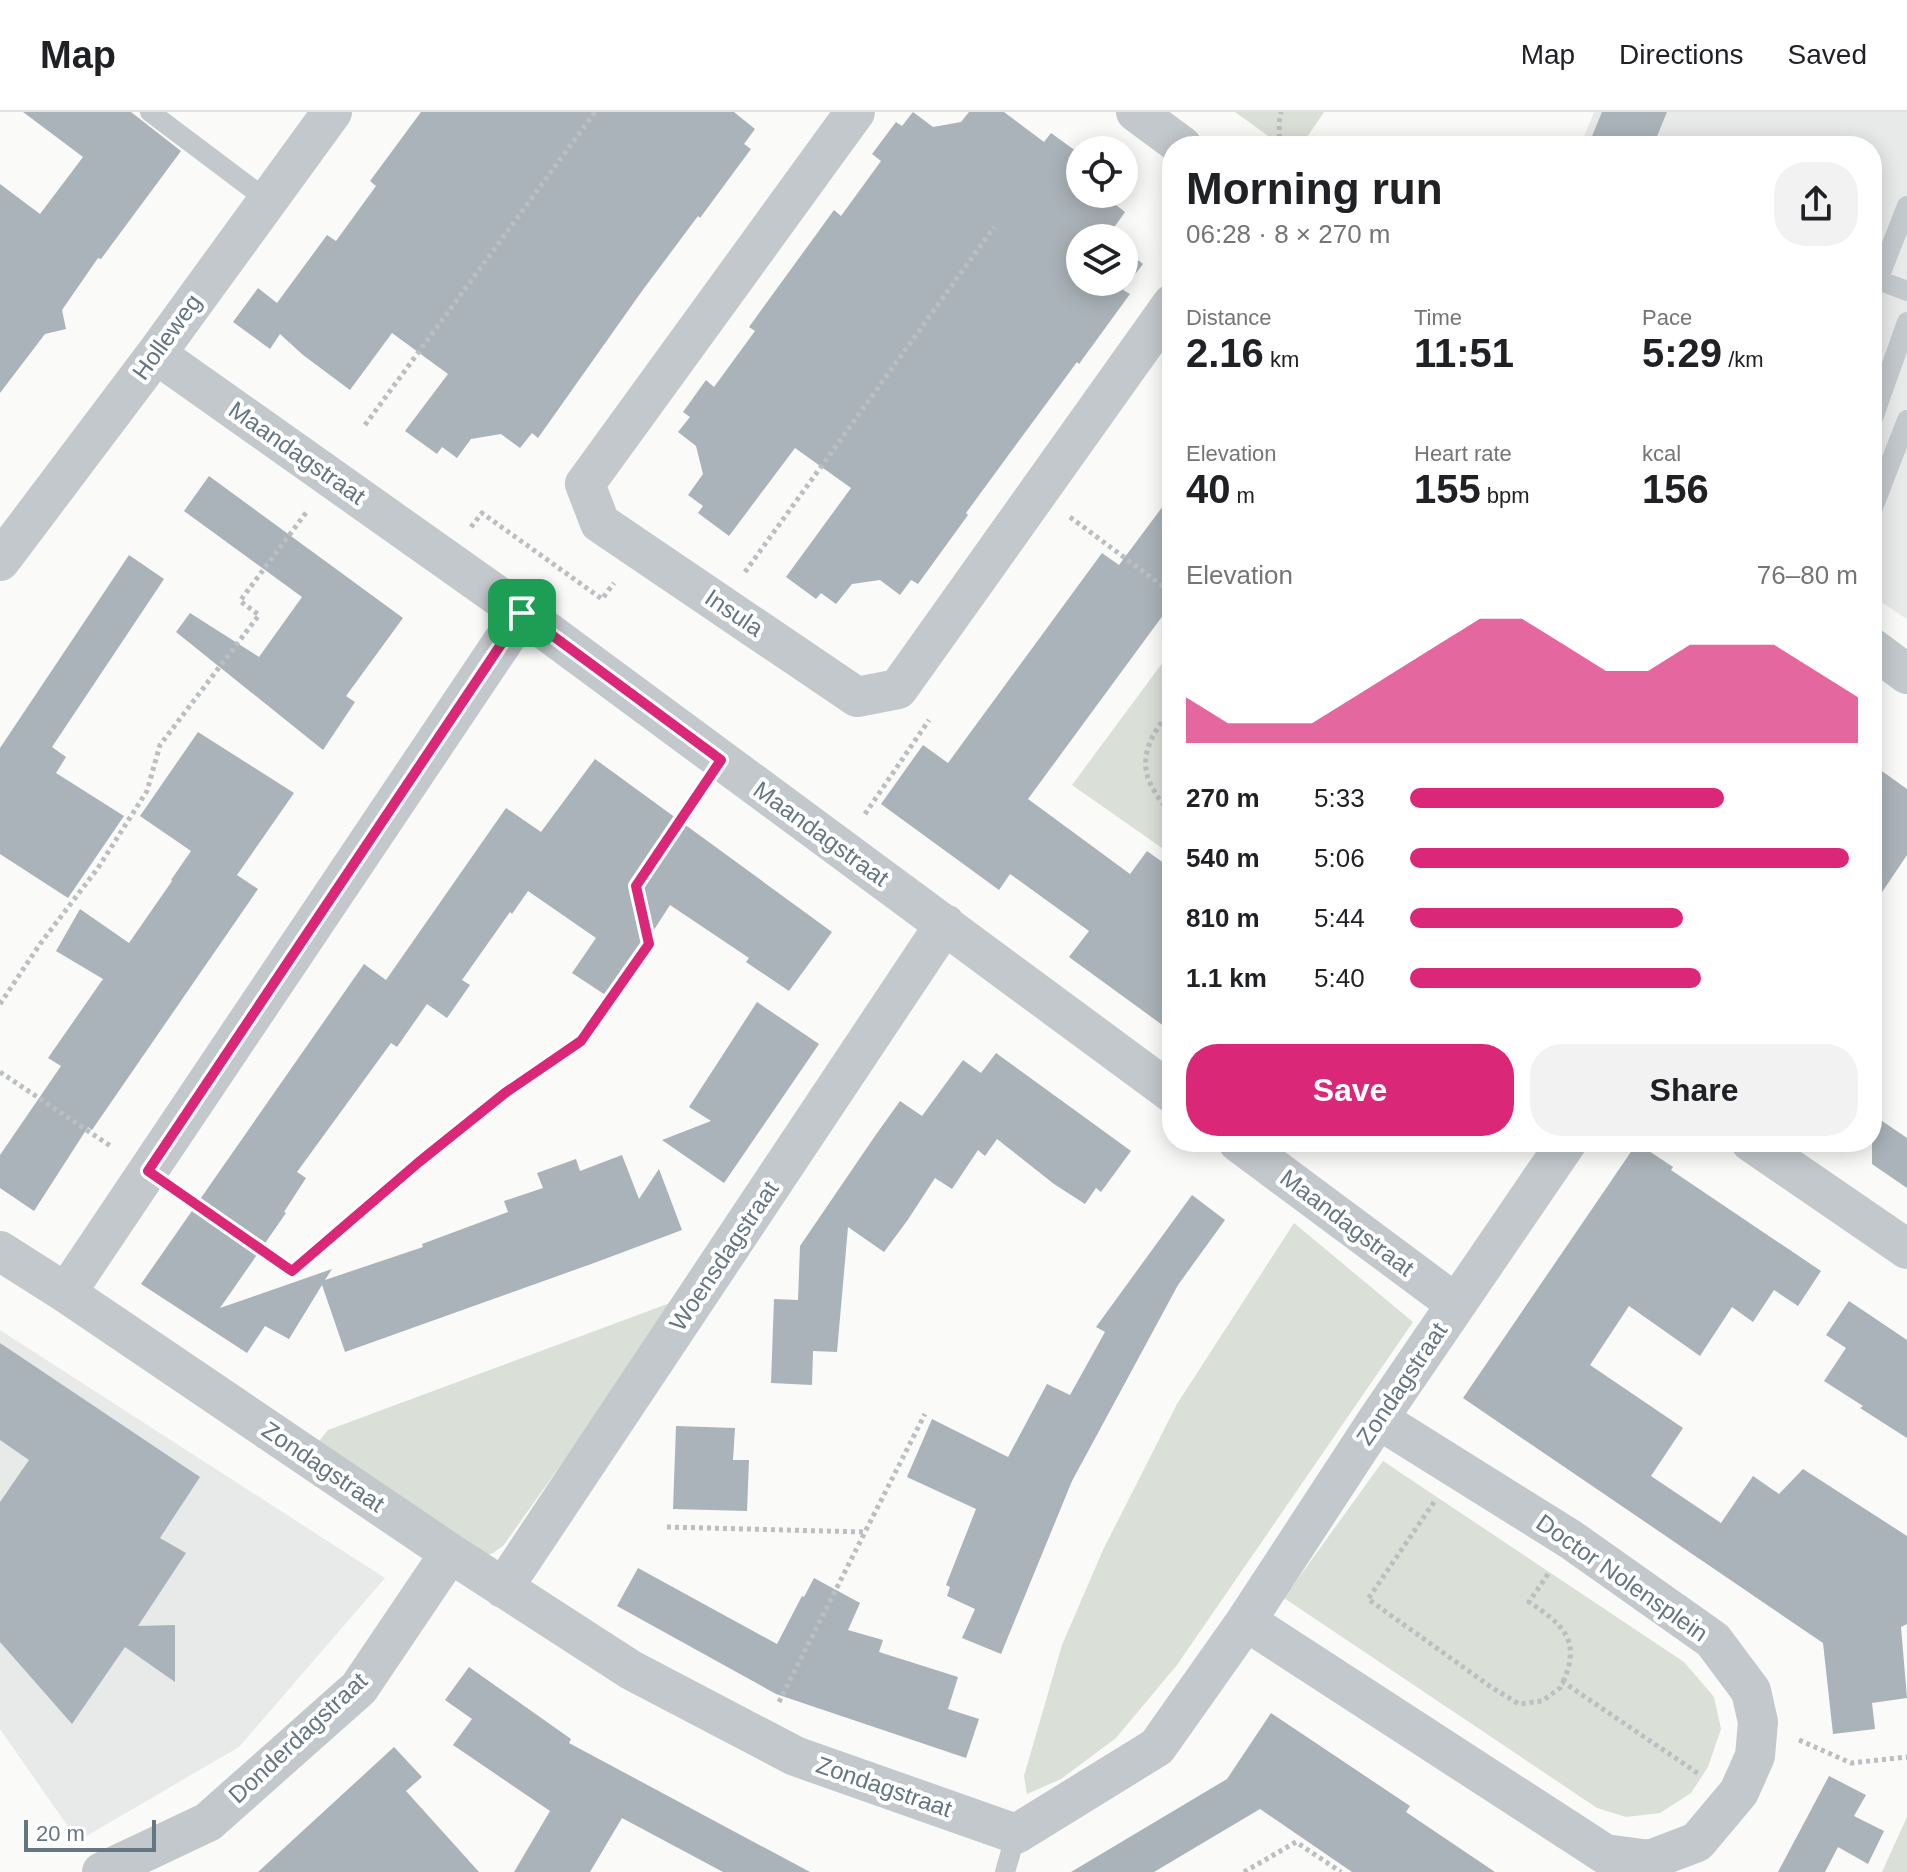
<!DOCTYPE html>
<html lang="en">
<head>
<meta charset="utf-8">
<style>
  body { margin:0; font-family:Helvetica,sans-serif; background:#f2f2f2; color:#202124; height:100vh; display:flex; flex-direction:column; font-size:30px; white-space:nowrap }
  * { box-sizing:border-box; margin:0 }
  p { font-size:26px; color:#757577 }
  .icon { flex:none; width:44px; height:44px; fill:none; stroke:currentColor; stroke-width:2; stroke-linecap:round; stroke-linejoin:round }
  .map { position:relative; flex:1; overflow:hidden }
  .sheet { position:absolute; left:1162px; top:24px; width:720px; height:1016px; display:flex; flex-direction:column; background:#fff; border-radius:32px; box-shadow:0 4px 20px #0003 }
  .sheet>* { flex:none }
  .tools { position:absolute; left:1066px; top:24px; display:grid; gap:16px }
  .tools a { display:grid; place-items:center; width:72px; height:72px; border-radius:50%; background:#fff; box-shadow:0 4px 20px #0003; font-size:40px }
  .scale { position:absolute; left:24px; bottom:20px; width:132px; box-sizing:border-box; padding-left:8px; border:4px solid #657683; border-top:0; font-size:22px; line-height:28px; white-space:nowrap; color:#657683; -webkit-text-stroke:6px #fff; paint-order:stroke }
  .pin { position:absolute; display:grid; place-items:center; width:68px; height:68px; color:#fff; margin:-34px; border-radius:16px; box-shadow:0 4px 12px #0006 }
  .round { display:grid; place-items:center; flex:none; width:84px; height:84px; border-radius:32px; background:#f2f2f2 }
  .headline { display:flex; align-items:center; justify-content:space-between; height:136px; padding:0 24px }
  h1 { font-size:44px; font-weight:700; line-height:60px }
  .metrics { display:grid; grid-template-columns:repeat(3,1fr); gap:12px; height:136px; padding:8px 24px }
  .metrics div { display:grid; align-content:center }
  .metrics b { font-size:40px; font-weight:700 }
  .metrics small { font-size:22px; font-weight:400 }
  .metrics p { font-size:22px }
  .chart { height:224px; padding:16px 24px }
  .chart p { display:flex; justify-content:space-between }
  .chart svg { width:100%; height:144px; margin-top:8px; fill:#db2777; opacity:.7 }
  .primary-button { display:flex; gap:16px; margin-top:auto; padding:16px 24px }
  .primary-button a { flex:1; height:92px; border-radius:32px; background:#db2777; color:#fff; font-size:32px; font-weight:700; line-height:92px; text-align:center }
  .primary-button a+a { background:#f2f2f2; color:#202124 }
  ul { padding:0 24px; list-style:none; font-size:26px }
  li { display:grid; grid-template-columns:128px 96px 1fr; align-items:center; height:60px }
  li i { height:20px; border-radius:10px; background:#db2777 }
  header { display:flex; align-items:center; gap:48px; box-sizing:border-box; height:112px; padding:0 40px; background:#fff; border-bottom:2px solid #e0e0e0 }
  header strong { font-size:38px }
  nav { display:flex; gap:44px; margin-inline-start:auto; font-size:28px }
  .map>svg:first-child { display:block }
</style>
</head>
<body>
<header>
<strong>Map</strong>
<nav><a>Map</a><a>Directions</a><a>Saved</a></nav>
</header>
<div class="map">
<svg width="1907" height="1760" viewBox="0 0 1907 1760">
  <rect width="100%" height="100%" fill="#fafaf8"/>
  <path fill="#e8e9e9" d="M1594,0h313v507l-35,-23v-450h-292z
    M0,1218l385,248 -146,169 -161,94 -78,-112z"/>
  <path fill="#dadfd7" d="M1235,0h89l-23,34h-19z
    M1172,538v205l-100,-70z
    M1294,1111l119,99 -236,343 -61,73 -55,41 -34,15 -3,-18 38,-131 41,-95 74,-146z
    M678,1188l-175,246 -10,7 -6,2 -171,-110 12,-15z
    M1383,1349l301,201 30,35 7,32 -13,38 -17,26 -31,20 -34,4 -29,-9 -313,-210z
    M1907,1705v55h-25z"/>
  <path fill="#aab3b9" d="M23,0h108l50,39 -80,108 -3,-1 -36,52 4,19 -21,5 -45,59v-209l40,30 43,-57z
    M421,0h313l21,17 -11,15 7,5 -51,69 -2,-2 -56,75 -104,147 -6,-5 -12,15 -19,-14 -30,5 -14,19 -15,-11 -5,7 -32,-23 43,-57 -56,-41 -42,57 -47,-35 -23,-21 -10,15 -37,-27 25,-34 19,15 50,-68 9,6 40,-55 -6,-5z
    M913,0l20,15 28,-5 8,-10h35l40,30 7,-9 29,21v40h22l23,18 -17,24 2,2h-30v44h44v-33l19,15 -20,26 7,4 -51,70 -2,-2 -56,76 -55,75 2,2 -50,69 -7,-4 -11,15 -20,-15 -28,4 -16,20 -15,-11 -5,6 -30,-22 65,-89 -56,-40 -66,88 -31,-23 5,-7 -15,-11 15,-21 -7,-28 -18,-14 12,-15 -7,-5 23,-32 8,7 41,-56 -6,-4 85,-117 7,6 40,-55 -9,-7 24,-32 6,4z
    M1602,0h65l-14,34h-65z
    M209,364l194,142 -57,78 9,6 -32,48 -147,-118 14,-19 69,44 43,-60 -118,-86z
    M1172,382v109l-144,196 102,75 17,-23 25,18v163l-103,-75 20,-26 -79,-57 -11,16 -118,-86 42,-59 25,18 154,-210 17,12z
    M129,443l35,24 -112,168 14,10 -10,16 68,43 -56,82 -68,-44v-106z
    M198,620l96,61 -57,82 21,14 -166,241 -4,-3 -54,84 -34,-23v-33l61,-89 -13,-8 55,-79 -47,-28 24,-42 49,34 43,-62 -1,-1 20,-29 -51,-35z
    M595,647l237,173 -43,59 -43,-29 3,-4 -79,-53 -60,93 -38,-25 24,-35 -68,-47 -16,23 -2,-2 -48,68 8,5 -23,33 -20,-14 -30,43 -6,-4 -94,129 9,6 -22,34 2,1 -66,95 112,-39 -7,11 98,-33 -1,-3 86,-32 -4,-11 39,-13 -6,-15 39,-14 4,12 42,-16 17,44 20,-30 23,61 -88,33 -249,89 -23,-67 -33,54 -24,-13 -18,27 -106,-69 223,-320 22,16 120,-172 35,24z
    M1872,652l35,25v66l-35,52z
    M757,890l62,42 -95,139 -62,-43 49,-19 -22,-14z
    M996,941l135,98 -30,41 -5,-4 -11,16 -31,-20 -57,-45 -12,17 -7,-6 -26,39 -17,-11 -28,43 -23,31 -36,-25 -11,125 -24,-1 -1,34 -41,-2 3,-84 24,1 2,-54 75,-110 25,-35 22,15 41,-56 18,13z
    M1872,1002l35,24v50l-35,-24z
    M1637,1031l36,24 -2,3 150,101 -23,35 -24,-16 -21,32 -21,-15 -32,49 -71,-50 -39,59 93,63 -32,48 70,47 32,-47 26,18 24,-25 104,67v88l-6,3 6,71 -35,5 3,26 -42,5 -10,-91 -360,-245z
    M1192,1083l33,25 -47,65 -106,196 -71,173 -39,-16 13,-29 -28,-13 3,-9 -4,-2 30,-76 -69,-32 25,-58 76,38 39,-73 23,11 35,-63 -9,-5z
    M1849,1189l58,39v98l-47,-30 3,-2 -39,-25 22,-33 -20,-13z
    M0,1231l200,134 -40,61 26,15 -48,73 37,-1v57l-50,-35 -53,77 -72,-82v-140l29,-42 -29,-20z
    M676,1314l59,2 -2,32h16l-2,51 -74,-2z
    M638,1456l139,76 25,-48 2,1 10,-19 46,25 -12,27 35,10 -4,12 79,25 -10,32 31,10 -13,39 -190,-64 -159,-88z
    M469,1555l102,72 -2,4 241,129h-87l-101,-54 -32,54h-76l36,-61 -97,-66 19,-26 -27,-19z
    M1271,1601l139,93 -4,6 89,60h-143l-92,-63 -106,63h-83l156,-93z
    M394,1635l28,30 -16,14 73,81h-221z
    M1829,1664l37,19 -12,21 30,15 -16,33 -30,-17 -13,25h-47z"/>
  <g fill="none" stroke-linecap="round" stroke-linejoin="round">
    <path stroke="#bbbfc2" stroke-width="5" stroke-dasharray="4 4" stroke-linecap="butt" d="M1280,34l-1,-23 2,-11
      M365,313l230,-313
      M1070,405l102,76
      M471,415l11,-14 120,86 12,-16
      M745,460l249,-345
      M1172,598c-22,24 -37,52 -17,82 5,9 9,14 17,20
      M865,702l64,-94
      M0,892l40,-60 58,-76 49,-77 13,-46 99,-130 -19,-14 68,-91
      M0,960l112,75
      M183,1083l109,76 127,-109 86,-69 76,-52 68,-97 -13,-58 61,-91
      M1434,1390l-66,97 123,88 28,17 23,-3 18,-13 3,-6 136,92
      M667,1415l198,5 60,-118
      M1548,1462l-19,28c33,22 53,38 34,80
      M779,1590l86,-170
      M1799,1628l52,23 56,-6
      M1244,1760l52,-30 45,30"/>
    <path stroke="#c3c8cc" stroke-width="20" d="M150,0l117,88
      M1907,94l-29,74 29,11
      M1872,309l35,-99
      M1872,398l35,-90
      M1005,1760l11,-38"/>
    <path stroke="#c3c8cc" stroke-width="40" d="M855,0l-270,372 15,39 257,174 41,-8 274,-385
      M1136,0l46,34
      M156,242l366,259 650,480
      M0,449l156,-207 176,-242
      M1872,536l35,26
      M1238,1030l218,162
      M1751,1030l156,107
      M0,1139l66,42 384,260 181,117 164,86 221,78 141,-87 89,-126 132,-202 189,-277
      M66,1181l456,-680
      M503,1476l442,-664
      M1246,1509l359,233 45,6 47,-18 42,-50 16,-36 3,-34 -7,-31 -38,-51 -143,-101 -192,-120
      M102,1760l106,-50 151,-134 91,-135"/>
  </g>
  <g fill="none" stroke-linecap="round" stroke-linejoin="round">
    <g stroke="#fff" stroke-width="16">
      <path id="route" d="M522,501l199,147 -85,126 13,58 -68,97 -76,52 -86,69 -127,109 -144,-100z"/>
    </g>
    <use href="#route" stroke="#db2777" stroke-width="10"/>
  </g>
  <g text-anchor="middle" stroke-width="8" stroke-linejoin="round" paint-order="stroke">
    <g font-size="24" fill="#657683" stroke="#fff">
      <text transform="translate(167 225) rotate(-54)" y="8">Holleweg</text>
      <text transform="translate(297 341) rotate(35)" y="8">Maandagstraat</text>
      <text transform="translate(734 501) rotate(34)" y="8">Insula</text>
      <text transform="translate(821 722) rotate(36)" y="8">Maandagstraat</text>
      <text transform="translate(1347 1111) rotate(37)" y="8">Maandagstraat</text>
      <text transform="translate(724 1144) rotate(-56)" y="8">Woensdagstraat</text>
      <text transform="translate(1402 1272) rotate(-56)" y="8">Zondagstraat</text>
      <text transform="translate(323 1355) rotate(34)" y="8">Zondagstraat</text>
      <text transform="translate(1622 1466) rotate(35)" y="8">Doctor Nolensplein</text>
      <text transform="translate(298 1626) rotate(-43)" y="8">Donderdagstraat</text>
      <text transform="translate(884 1675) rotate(19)" y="8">Zondagstraat</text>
    </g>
  </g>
</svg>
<div class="tools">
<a><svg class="icon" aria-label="locate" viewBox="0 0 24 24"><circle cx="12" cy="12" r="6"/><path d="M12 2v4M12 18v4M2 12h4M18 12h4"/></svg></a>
<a><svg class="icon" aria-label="layers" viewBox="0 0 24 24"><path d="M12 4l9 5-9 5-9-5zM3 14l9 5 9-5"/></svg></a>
</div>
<div class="scale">20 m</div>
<div class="pin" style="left:522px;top:501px;background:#1e9e55"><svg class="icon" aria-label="arrive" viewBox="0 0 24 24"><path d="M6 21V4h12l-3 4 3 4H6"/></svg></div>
<section class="sheet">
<div class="headline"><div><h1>Morning run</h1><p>06:28 · 8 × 270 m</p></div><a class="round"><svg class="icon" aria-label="share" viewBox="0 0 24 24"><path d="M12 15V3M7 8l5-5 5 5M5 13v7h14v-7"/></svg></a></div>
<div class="metrics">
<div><p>Distance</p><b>2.16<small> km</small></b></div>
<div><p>Time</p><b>11:51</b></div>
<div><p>Pace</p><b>5:29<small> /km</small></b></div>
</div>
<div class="metrics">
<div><p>Elevation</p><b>40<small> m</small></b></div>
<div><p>Heart rate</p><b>155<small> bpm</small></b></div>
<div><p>kcal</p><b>156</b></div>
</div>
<div class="chart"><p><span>Elevation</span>76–80 m</p>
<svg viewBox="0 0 160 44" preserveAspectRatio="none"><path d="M0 44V30L10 38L20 38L30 38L40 30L50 22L60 14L70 6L80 6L90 14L100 22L110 22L120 14L130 14L140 14L150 22L160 30V44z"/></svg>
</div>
<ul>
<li><b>270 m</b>5:33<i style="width:70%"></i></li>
<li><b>540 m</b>5:06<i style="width:98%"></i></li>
<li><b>810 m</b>5:44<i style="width:61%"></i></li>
<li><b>1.1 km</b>5:40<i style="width:65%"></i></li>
</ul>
<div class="primary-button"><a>Save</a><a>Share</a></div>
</section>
</div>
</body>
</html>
